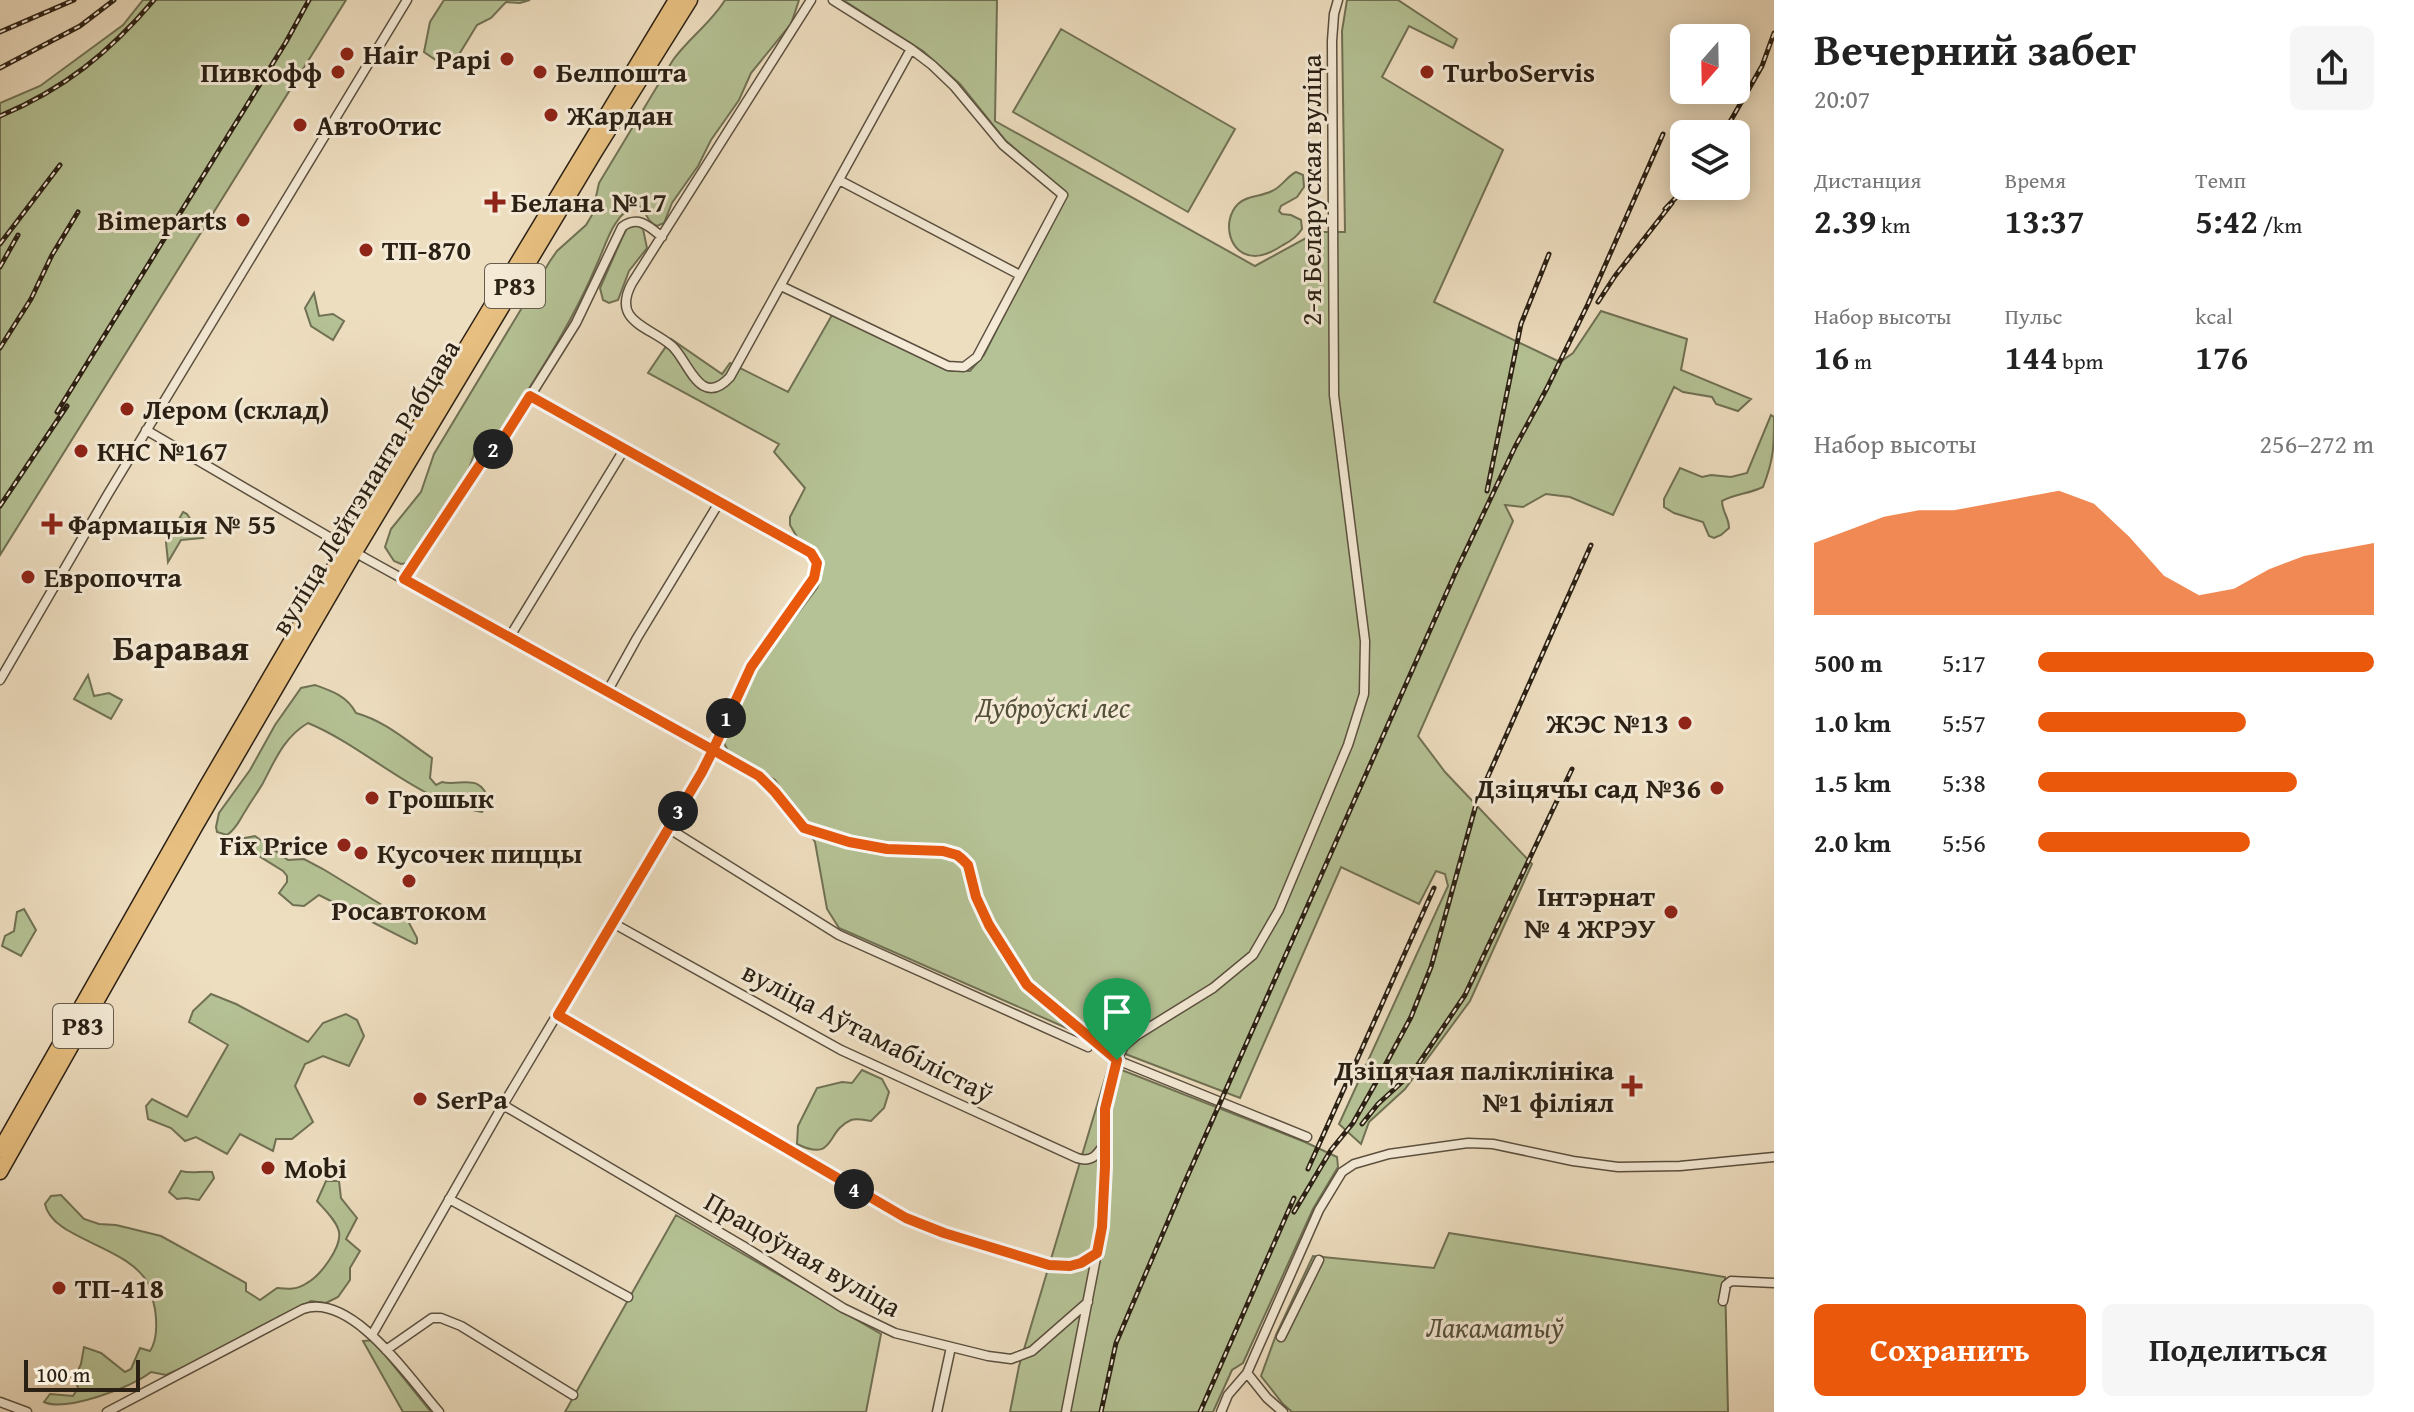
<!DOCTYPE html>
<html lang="ru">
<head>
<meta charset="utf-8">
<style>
  body { margin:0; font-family:"Gentium Book Plus",serif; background:#f6f6f6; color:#222; height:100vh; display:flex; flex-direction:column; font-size:30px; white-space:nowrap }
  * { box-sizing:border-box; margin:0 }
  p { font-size:26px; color:#767676 }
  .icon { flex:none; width:44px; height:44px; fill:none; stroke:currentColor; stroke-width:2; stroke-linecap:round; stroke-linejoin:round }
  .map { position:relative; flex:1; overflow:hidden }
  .sheet { display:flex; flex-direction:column; background:#fff; width:640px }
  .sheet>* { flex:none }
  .needle { width:52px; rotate:200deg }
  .fabs { position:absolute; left:1670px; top:24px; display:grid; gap:16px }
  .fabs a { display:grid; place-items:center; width:80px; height:80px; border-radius:12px; background:#fff; box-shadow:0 4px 20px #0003; font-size:40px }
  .scale { position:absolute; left:24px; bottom:20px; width:116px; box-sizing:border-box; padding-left:8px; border:4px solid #2a2014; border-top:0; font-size:22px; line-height:28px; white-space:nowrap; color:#2a2014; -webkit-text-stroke:6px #f4ead6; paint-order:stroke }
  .pin { position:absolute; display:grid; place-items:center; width:68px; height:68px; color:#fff; margin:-82px -34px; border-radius:50% 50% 50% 0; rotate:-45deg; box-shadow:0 0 8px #0007 }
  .pin .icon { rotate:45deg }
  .km { position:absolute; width:40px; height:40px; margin:-20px; border-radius:50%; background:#222; color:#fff; font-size:22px; line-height:40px; text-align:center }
  .round { display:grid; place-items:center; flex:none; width:84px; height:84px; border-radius:12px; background:#f6f6f6 }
  .summary { display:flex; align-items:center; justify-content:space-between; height:136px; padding:0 40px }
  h1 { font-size:44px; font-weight:700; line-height:60px }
  .metrics { display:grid; grid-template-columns:repeat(3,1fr); gap:12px; height:136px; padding:8px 40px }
  .metrics div { display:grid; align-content:center }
  .metrics b { font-size:34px; font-weight:700 }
  .metrics small { font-size:22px; font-weight:400 }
  .metrics p { font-size:22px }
  .chart { height:224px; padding:16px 40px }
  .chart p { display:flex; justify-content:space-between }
  .chart svg { width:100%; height:144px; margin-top:8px; fill:#ea580c; opacity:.7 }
  .action { display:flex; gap:16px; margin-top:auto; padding:16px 40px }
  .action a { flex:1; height:92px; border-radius:12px; background:#ea580c; color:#fff; font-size:32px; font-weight:700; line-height:92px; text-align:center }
  .action a+a { background:#f6f6f6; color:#222 }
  ul { padding:0 40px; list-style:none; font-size:26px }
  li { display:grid; grid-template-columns:128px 96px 1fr; align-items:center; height:60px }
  li i { height:20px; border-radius:10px; background:#ea580c }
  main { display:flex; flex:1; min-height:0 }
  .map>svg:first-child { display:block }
</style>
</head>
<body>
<main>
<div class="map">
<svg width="1774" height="1412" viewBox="0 0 1774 1412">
  <rect width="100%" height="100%" fill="#eedec0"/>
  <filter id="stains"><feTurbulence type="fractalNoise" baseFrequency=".0025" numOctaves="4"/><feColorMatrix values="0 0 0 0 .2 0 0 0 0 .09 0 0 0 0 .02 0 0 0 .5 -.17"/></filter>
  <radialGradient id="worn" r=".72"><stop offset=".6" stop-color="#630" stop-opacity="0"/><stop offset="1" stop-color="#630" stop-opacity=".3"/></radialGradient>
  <path fill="#b5c295" stroke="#707154" stroke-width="2" d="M143,0h203l-346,555v-452l40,-17 83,-61z
    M444,0h86l-10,3 -14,-1 -15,16 -14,7 -22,36 -15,2 -16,-11 6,-30z
    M725,0h74l-8,24 -40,49 -12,27 -28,40 -13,26 -26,37 -8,20 -7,3c-11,-5 -10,-14 -19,-22 -25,10 -31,38 -41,60 -25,60 -60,112 -95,167l-8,8 -20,15 -10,30 -12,11 -23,33 -16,31 -5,4 -7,1 -7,-3 -9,-14 6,-18 30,-37 13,-38 116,-193 7,-10 29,-26 6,-10 7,-32 74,-123c16,-22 38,-37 52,-60z
    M843,0h154l-2,121 260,145 62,-34h28l-3,-201 5,-31h51l59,39 -4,9 -44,-22 -27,51 121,73 -69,152 126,60 13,-9 28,-42 86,28 -6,31 70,29 -13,12 -22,-7 -4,-7 -29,-5 -9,-5 -61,128 -43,-18 -24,-3 -23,13 -18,-2 8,16 -95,215 27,36 87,92 -62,137 -65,88 -36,33 -8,22 -22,-20 109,-238 -3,-12 -9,-3 -17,33 -78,-37 -101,231 -112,-43 -289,-127 -12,-19 -12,-67 -40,-62 -46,-27 -6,-12 5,-19 23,-47 66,-87 4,-10 2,-12 -5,-10 -21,-19 -7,-12v-8l15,-29 -31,-36 5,-8 -131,-71 23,-34 51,35 8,-11 58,29 44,-77 118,56h20l14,-16 82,-162 -61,-53 -45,-56 -37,-33z
    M1061,29l174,100 -47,83 -175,-100z
    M1296,172l7,3 1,12 -7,10 -16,9 -2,5 3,3 9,1 10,5 1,9c-5,8 -11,12 -19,16 -9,6 -18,11 -28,11 -26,0 -34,-35 -17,-52 9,-9 23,-7 34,-13 10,-4 14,-14 24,-19z
    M637,225l6,4 4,19 -18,23 -11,29 -9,3 -6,-3 -3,-12 22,-50 5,-10z
    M314,293l5,23 14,-2 11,7 -11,19 -22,-14 -6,-18z
    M1771,415l3,2c0,29 0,42 -11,70 -15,7 -28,7 -41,14 0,11 7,16 7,27l-8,7 -7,3 -5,-2 -6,-14 -29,-9 -10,-6v-8l16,-31 22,9 9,-2 20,2 16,-4z
    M183,512l4,2 16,24 -22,2 -13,22 -2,-20z
    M88,675l6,21 15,-3 13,7 -11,19 -37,-20z
    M315,685c17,6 32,11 41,28 29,8 51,28 76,45l-2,20 6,7 6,-3c18,5 39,-11 47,20l-7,10c-65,-10 -114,-64 -174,-89 -24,14 -33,37 -45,60 -5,9 -12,18 -17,27 -7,10 -8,17 -19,25l-10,-3 -1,-5 3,-14 31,-43 25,-45 26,-37z
    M255,836l33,24 16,-1 19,10 85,52 9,17v5l-2,1 -96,-49 -15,11 -11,-1 -14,-12 8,-11v-6l-4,-5 -42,-26 4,-7z
    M24,909l12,21 -15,26 -19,-10 3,-10 9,-5 3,-19z
    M211,994l25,10 72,38 15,-19 23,-9 11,6 7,16 -15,30 -26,-10 -18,8 -10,22 18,36 -21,17h-16l-3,12 -33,-17 -13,20 -31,-17 -11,4 -14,-13 -23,-9 -2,-13 6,-7 35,18 41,-72 -39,-23 4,-11z
    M1109,1065l196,77 32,15 1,10 -25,42 -70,154 -11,7 -19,42h-203l9,-46z
    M862,1070l20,9 7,13 -5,16 -13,13c-7,-1 -14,-3 -20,-1 -26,11 -15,43 -54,24l1,-18 19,-38 25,-6 10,1z
    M181,1171c11,3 19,0 31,1l2,6 -15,22 -13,-2 -9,1 -8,-7z
    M326,1181h13l2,17 16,20 -11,21 14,12 -10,17v12l-12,17 -12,6 -15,-2 -102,55 -43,19 -15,-3c-20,16 -86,40 -107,30l6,-8 23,2 5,-8 -3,-11 6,-13 3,-17 17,6 24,19 6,-3 9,-21 10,3c8,-12 7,-28 5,-42 -2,-7 -3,-17 -6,-24 -20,-40 -97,-45 -104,-81l6,-8 10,-1 23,24 15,5 17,1 45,11 85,47v8l14,9 17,-12c11,1 20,2 30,-5 13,-7 35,-36 32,-51 -2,-11 -15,-23 -22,-31z
    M676,1215l205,119 -15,78h-301z
    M1449,1233l276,44 3,135h-436l-9,-8 -22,-28 15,-41 37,-79 121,12z
    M373,1340l58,72h-28l-40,-71z"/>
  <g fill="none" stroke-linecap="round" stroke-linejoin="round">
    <g stroke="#5b503f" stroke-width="11">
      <path id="street" d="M811,0l-179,283c-21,39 17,43 40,63 16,14 28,64 58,31l181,-328
        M839,180l181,95
        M781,286l167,80 16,1 13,-10 86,-162 -60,-50 -49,-59 -22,-21 -21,-16 -78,-49
        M146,430l219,128 394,218 16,16 29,36 45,14 38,7 56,2 14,4 11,10 8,32 13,28 38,60 90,75 190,77
        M404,579l77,-116 28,-33 67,-107 46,-96c16,-12 27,-1 40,10
        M509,638l116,-190
        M0,680l108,-186 299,-494
        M607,692l30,-54 83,-137
        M668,828l171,107 249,112
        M611,922l230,128 236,108c15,5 20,-3 28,-15
        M558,1015l331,194 55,24 116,34 21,-4 16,-10
        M503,1105l240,141 100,62 52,25 93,23 23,3 21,-8 56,-49
        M449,1199l179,98
        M1723,1301l3,-16 5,-4 43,2
        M372,1335l131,-230 199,-333 49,-105 63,-89c5,-11 4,-21 -7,-29l-277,-153
        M1281,1337l38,-77
        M386,1350l46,-32h9l20,8 112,69
        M0,1402l27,10
        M107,1412l196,-103c49,-17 107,70 136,103
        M937,1412l14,-65
        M1066,1412l36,-185 3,-60v-58l12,-49 7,-14 13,-11 76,-47 40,-33 26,-45 69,-165 16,-51 1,-53 -31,-246 -2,-354 2,-27 4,-14
        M1221,1412l7,-17 19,-22
        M1283,1412l-16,-14 -20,-25 72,-163 23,-38 12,-8 35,-10 79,-11 25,1 80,17 45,6 62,-1 94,-9"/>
    </g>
    <g stroke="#2a2014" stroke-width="17">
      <path id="highway" d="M0,1150l206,-363 140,-240 330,-547
        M0,1172l195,-345 160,-275 240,-400 95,-152"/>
    </g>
    <use href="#street" stroke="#f4ead6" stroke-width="8"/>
    <use href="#highway" stroke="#e7bf80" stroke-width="14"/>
    <g stroke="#2a2014" stroke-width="5">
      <path id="rail" d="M0,32l74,-32
        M0,68l80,-42 34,-26
        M0,116c64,-27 109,-63 154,-116
        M1723,134l39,-68 12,-33
        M1665,209l22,-23
        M0,244l60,-79
        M0,267l18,-32
        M1598,302l17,-26 57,-73
        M0,348l31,-49 21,-44 26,-43
        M57,412l229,-370 23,-42
        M1487,491l34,-167 28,-70
        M0,506l67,-100
        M1362,1124l16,-20 35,-32 52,-77 107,-226
        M1308,1169l126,-281
        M1294,1212l37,-62 22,-27 21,-37 37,-69 20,-50 46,-166 114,-256
        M1101,1412l15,-69 68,-159 274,-617 57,-120 32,-59 41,-84 75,-170
        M1200,1412l94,-214"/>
    </g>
    <use href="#rail" stroke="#f4ead6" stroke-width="2" stroke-dasharray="6" stroke-linecap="butt"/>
  </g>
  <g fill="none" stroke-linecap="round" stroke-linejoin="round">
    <g stroke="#fff" stroke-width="16">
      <path id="route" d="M1117,1060l-90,-75 -38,-60 -13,-28 -8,-32 -6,-6 -5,-4 -14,-4 -56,-2 -38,-7 -45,-14 -29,-36 -16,-16 -46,-26 38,-83 63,-89 3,-15 -6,-10 -281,-157 -27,43 -22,24 -77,116 309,171 -11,22 -144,243 348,203 38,15 105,32 21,1 11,-3 16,-10 5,-26 3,-60v-58l12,-49"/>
    </g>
    <use href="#route" stroke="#ea580c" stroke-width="10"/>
  </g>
  <g fill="#8f2418" stroke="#f4ead6" stroke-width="3">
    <circle cx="347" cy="54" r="8"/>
    <circle cx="507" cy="59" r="8"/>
    <circle cx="338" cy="72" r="8"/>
    <circle cx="540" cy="72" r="8"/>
    <circle cx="1427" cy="72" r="8"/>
    <circle cx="551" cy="115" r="8"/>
    <circle cx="300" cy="125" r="8"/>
    <path d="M491 190h8v8h8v8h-8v8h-8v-8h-8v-8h8z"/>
    <circle cx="243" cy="220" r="8"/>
    <circle cx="366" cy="250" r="8"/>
    <circle cx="127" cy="409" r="8"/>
    <circle cx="81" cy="451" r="8"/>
    <path d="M48 512h8v8h8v8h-8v8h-8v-8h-8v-8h8z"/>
    <circle cx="28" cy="577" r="8"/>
    <circle cx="1685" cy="723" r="8"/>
    <circle cx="1717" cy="788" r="8"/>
    <circle cx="372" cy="798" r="8"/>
    <circle cx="344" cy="845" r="8"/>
    <circle cx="361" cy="853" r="8"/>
    <circle cx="409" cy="881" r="8"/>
    <circle cx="1671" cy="912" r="8"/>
    <path d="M1628 1074h8v8h8v8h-8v8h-8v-8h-8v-8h8z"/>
    <circle cx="420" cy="1099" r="8"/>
    <circle cx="268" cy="1168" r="8"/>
    <circle cx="59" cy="1288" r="8"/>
  </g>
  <g text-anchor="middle" stroke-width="6" stroke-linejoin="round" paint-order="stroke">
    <g fill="#f4ead6" stroke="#675d4e" stroke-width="2">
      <rect x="485" y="264" width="60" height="44" rx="6"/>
      <rect x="53" y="1004" width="60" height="44" rx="6"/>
    </g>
    <g font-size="26" font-weight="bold" fill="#2a2014">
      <text x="515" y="295">Р83</text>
      <text x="83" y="1035">Р83</text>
    </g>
    <g font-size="28" font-weight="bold" fill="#2a2014" stroke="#f4ead6" text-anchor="start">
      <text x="363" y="64">Hair</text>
      <text x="491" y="69" text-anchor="end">Papi</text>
      <text x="322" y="82" text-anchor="end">Пивкофф</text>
      <text x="556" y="82">Белпошта</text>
      <text x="1443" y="82">TurboServis</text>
      <text x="567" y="125">Жардан</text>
      <text x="316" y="135">АвтоОтис</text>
      <text x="511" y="212">Белана №17</text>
      <text x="227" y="230" text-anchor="end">Bimeparts</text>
      <text x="382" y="260">ТП-870</text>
      <text x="143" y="419">Лером (склад)</text>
      <text x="97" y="461">КНС №167</text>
      <text x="68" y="534">Фармацыя № 55</text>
      <text x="44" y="587">Европочта</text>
      <text x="1669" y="733" text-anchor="end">ЖЭС №13</text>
      <text x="1701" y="798" text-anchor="end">Дзіцячы сад №36</text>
      <text x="388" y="808">Грошык</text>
      <text x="328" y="855" text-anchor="end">Fix Price</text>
      <text x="377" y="863">Кусочек пиццы</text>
      <text x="1655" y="906" text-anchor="end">Інтэрнат<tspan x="1655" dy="32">№ 4 ЖРЭУ</tspan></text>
      <text x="409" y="920" text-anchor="middle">Росавтоком</text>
      <text x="1614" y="1080" text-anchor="end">Дзіцячая паліклініка<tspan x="1614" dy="32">№1 філіял</tspan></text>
      <text x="436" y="1109">SerPa</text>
      <text x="284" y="1178">Mobi</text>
      <text x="75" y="1298">ТП-418</text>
    </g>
    <g font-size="28" fill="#2a2014" stroke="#f4ead6">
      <text transform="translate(1311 190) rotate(-90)" y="10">2-я Беларуская вуліца</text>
      <text transform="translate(365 487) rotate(-59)" y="10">вуліца Лейтэнанта Рабцава</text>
      <text transform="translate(868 1032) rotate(27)" y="10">вуліца Аўтамабілістаў</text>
      <text transform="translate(803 1254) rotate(30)" y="10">Працоўная вуліца</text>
    </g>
    <g font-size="28" font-style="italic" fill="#54513b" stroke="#f4ead6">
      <text x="1053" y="717">Дуброўскі лес</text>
      <text x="1495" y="1337">Лакаматыў</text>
    </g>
    <g font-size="36" font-weight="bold" fill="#2a2014" stroke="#f4ead6">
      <text x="181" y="660">Баравая</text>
    </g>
  </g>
  <rect width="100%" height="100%" filter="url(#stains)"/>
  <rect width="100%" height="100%" fill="url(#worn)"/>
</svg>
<div class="fabs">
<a><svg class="needle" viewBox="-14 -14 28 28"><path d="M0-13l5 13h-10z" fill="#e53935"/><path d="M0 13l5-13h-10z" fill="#767676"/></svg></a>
<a><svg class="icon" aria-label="layers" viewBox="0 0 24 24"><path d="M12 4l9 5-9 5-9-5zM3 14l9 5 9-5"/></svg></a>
</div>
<div class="scale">100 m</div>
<div class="pin" style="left:1117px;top:1060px;background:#1e9e55"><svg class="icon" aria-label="arrive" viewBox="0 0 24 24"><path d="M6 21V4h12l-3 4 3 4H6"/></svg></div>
<b class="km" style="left:726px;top:718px">1</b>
<b class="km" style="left:493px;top:449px">2</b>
<b class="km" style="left:678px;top:811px">3</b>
<b class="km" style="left:854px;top:1189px">4</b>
</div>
<section class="sheet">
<div class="summary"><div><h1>Вечерний забег</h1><p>20:07</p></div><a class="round"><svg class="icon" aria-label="share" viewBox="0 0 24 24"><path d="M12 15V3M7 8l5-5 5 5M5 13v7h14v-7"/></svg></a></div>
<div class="metrics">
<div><p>Дистанция</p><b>2.39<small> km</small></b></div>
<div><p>Время</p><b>13:37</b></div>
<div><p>Темп</p><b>5:42<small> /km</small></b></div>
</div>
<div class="metrics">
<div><p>Набор высоты</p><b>16<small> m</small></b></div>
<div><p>Пульс</p><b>144<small> bpm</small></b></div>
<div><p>kcal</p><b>176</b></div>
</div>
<div class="chart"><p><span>Набор высоты</span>256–272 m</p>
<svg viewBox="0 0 160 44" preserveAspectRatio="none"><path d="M0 44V22L10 18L20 14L30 12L40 12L50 10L60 8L70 6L80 10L90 20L100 32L110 38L120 36L130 30L140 26L150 24L160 22V44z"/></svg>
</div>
<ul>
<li><b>500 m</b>5:17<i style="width:100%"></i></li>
<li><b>1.0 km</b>5:57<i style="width:62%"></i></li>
<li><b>1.5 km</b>5:38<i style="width:77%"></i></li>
<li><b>2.0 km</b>5:56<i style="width:63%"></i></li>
</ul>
<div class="action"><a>Сохранить</a><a>Поделиться</a></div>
</section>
</main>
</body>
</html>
